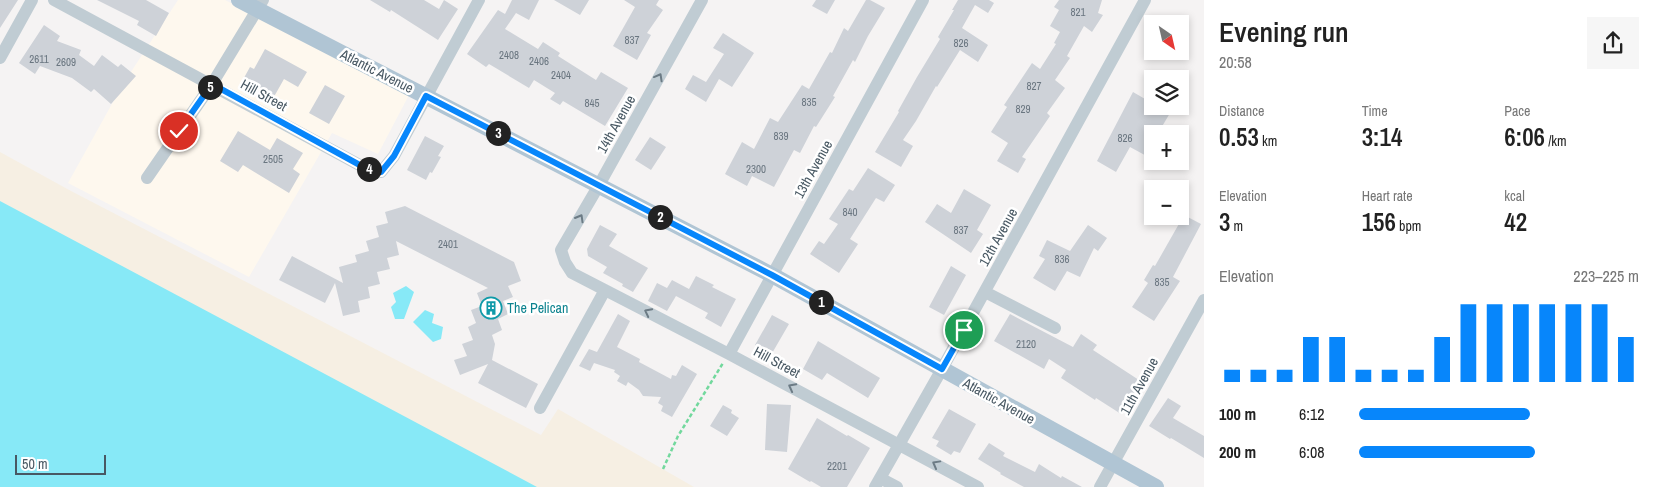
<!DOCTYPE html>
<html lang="en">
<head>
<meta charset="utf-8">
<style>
  body { margin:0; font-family:"Archivo Narrow",sans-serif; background:#f6f6f6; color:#222; height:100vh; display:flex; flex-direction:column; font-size:19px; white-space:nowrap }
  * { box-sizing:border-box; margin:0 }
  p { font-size:16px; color:#767676 }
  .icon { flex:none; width:28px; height:28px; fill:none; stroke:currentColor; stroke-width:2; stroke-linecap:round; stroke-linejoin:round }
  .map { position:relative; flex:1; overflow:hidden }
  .side { display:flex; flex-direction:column; background:#fff; width:450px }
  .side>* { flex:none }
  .needle { width:32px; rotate:146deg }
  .controls { position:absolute; left:1144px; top:15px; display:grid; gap:10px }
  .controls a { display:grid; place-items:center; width:45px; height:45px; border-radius:0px; background:#fff; box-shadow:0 2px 8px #0003; font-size:25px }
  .scale { position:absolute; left:15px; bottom:12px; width:91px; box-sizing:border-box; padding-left:5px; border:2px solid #485863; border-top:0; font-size:14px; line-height:18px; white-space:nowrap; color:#485863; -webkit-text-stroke:4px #fff; paint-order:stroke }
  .pin { position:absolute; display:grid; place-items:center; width:42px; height:42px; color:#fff; margin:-21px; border:2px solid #fff; border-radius:50%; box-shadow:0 1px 5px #0007 }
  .km { position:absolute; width:25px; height:25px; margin:-12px; border-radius:50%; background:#222; color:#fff; font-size:14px; line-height:25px; text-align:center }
  .round { display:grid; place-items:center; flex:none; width:52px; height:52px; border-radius:0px; background:#f6f6f6 }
  .overview { display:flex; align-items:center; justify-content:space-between; height:85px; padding:0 15px }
  h1 { font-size:28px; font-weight:600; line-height:38px }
  .figures { display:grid; grid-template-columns:repeat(3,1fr); gap:8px; height:85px; padding:5px 15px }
  .figures div { display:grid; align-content:center }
  .figures b { font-size:25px; font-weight:600 }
  .figures small { font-size:14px; font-weight:400 }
  .figures p { font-size:14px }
  .chart { height:140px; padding:10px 15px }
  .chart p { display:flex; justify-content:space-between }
  .chart svg { width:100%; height:90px; margin-top:5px; stroke:#0786fb; stroke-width:6 }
  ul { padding:0 15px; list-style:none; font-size:16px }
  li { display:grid; grid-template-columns:80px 60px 1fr; align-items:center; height:38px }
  li i { height:12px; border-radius:6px; background:#0786fb }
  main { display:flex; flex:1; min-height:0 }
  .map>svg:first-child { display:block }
</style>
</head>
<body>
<main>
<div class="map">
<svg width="1204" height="487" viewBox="0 0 1204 487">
  <rect width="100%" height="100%" fill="#f5f3f3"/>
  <path fill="#fef8ee" d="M178,0h47l184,95 -31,59 -46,-21 -83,144 -181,-94 55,-99z"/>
  <path fill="#f6efe3" d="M0,152l71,39 470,244 17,-26 136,78h-694z"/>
  <path fill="#87e9f7" d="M0,201l537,286h-537z
    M406,286l8,6 -10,27h-9l-4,-12 5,-5 -3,-9z
    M425,310l9,4 -2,9 11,4 -2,12 -8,3 -20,-20z"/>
  <path fill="#ced2d8" d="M0,0h18l-18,28z
    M97,0h49l23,13 -13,23 -19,-11 2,-4z
    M370,0h54l15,9 5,-9 14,9 -20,31 -47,-30 -1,2z
    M512,0h27l-10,20 -13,-7 -11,16 33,20 5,-7 17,11 -2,3 38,24 5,-8 27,16 -23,38 -42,-25 -3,4 -10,-6 5,-6 -21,-13 -5,8 -40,-24 -3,3 -19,-13 31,-44 7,4z
    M554,0h35l-9,15z
    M624,0h35l-3,5 7,5 -16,23 4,2 -14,25 -24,-14 22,-39z
    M816,0h19l-8,14 -15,-8z
    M866,0h4l15,8 -17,28 -13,26 -2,-2 -20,36 2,1 -19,30 -2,-1 -14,27 -6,-3 -20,37 -22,-11 -5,10 -22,-12 17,-32 12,7 16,-31 8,4 24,-37 7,4 21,-37 2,1 12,-25 4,3z
    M958,0h31l5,3 -6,10 -13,-8 -13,23 26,17 -10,17 -18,-12 -23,37 -1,-1 -20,35 -13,19 10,6 -12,21 -26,-15 24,-40 -1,-1 19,-34 23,-38 -2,-2 16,-27h-2z
    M1059,0h43l-4,13 5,2 -11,17 -8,-6 -17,30 3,2 -15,22 10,8 -18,25 3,3 -28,41 4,2 -8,14 -21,-12 11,-18 -17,-11 16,-25 -3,-2 28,-42 8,6 16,-25 -2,-1 6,-11 -10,-6 9,-16 -5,-3z
    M44,25l16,11 -3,5 24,9 -2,5 15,11 8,-11 16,12 3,-3 15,12 -25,28 -17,-15 -3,3 -19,-14 -32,-12 -5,8 -16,-11z
    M723,33l31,20 -22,34 -13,-8 -13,23 -21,-13 8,-14 13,7 18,-28 -11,-6z
    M265,49l42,23 -9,15 -14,-8 -13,23 -31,-17 10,-18 4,2z
    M325,85l20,11 -16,28 -20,-11z
    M1133,92l19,11v3h6l12,7 -10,17 -8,-4v33l-22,-12 -14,25 -19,-11z
    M238,131l32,19 7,-12 26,15 -10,16 7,5 -11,19 -46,-28 -5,7 -18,-11z
    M425,136l19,10 -6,10 3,1 -9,16 -2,-1 -4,8 -19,-10z
    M650,137l16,10 -15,23 -16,-10z
    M868,168l27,17 -11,17 -8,-4 -26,41 8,5 -19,29 -29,-19 9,-13 5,3 14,-20 -9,-5 20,-30 4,2z
    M964,189l27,16 -14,25 6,4 -12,19 -46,-31 12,-18 14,9z
    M405,206l109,56 7,19 -13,5 5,11 -10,4 5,13 -10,5 4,11 -10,5 3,9 -3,16 46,24 -12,24 -48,-25 10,-19 -28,11 -6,-15 13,-4 -5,-12 11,-4 -5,-13 8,-4 -5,-13 11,-4 -5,-13 11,-5 -92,-47 3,14 -12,3 3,11 -13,3 3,12 -12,3 2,11 -12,3 2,11 -17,4 -8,-33 -10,20 -46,-23 13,-24 51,27 -4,-16 18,-5 -2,-7 14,-4 -3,-10 13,-4 -3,-11 12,-3 -3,-11z
    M1184,215l17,9 -28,53 7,4 -26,40 -22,-14 16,-24 -4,-3 9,-15 2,1z
    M600,225l17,9 -8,12 39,22 -15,24 -11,-6 1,-2 -20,-11 4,-6 -19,-11 -1,-7z
    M1088,225l19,13 -9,13 -4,-3 -14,29 -13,-6 -12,20 -22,-13 12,-19 -6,-3 8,-16 23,11z
    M951,266l15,9 -22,40 -15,-8z
    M696,276l18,9 -2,2 24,12 -15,28 -16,-9 3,-5 -32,-17 -9,15 -19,-10 9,-18 10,5 5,-8 17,9z
    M618,314l12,7 -13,26 23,12 -1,3 32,17 1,-4 4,1 6,-11 15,9 -25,43 -11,-6 2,-5 -5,-3 3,-6 -18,-1 -4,-6 -11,-8 -2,4 -9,-5 3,-5 -6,-4 1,-2 -21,-7 -4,8 -11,-5 10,-17 8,3z
    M1010,314l63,33 8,-13 16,11 -4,5 49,32 -21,32 -25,-16 -1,2 -34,-22 5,-8 -17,-11 -5,10 -50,-28z
    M772,315l17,9 -18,31 -16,-10z
    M818,341l62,37 -12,20 -41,-25 -5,7 -19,-11z
    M1168,398l13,8 -8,12 31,18v22l-33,-20 -1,1 -21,-13z
    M767,404l24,1 -4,47 -22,-2z
    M723,405l9,5 -1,3 8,5 -12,18 -17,-10z
    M949,409l27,15 -16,29 -6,-2 -3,4 -15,-9 3,-5 -7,-3z
    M817,418l30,18 1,-1 22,13 -23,39h-26l-10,-6 -1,1 -22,-13z
    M989,443l16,10 -2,3 32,16 4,-8 22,14 1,-2 20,11h-58l-24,-13 1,-1 -23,-14z"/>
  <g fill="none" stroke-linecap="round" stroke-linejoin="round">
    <path stroke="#72d89d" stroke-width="2.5" stroke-dasharray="4 2.5" stroke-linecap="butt" d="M663,469l15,-33 45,-73"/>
    <path stroke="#c0ccd3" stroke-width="12" d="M54,0l313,169 14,3 13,-16 85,-156
      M702,0l-103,185 -38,65 4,12 7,11 157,81 249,133
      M0,58l32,-58
      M147,178l65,-94 51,-84
      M985,292l70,36
      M729,354l194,-354
      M540,408l65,-118
      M880,478l17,9
      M875,487l67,-118 203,-369
      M1100,487l104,-187"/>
    <path stroke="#b0c5d4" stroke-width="16" d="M239,0l533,275 384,212"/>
  </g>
  <defs><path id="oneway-chevron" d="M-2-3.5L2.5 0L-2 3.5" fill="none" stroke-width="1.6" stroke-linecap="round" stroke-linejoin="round" transform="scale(1.25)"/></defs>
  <g stroke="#6c7b85">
    <use href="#oneway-chevron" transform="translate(659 77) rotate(-61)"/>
    <use href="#oneway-chevron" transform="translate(580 218) rotate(-60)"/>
    <use href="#oneway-chevron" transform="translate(648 312) rotate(-153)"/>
    <use href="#oneway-chevron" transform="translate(792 387) rotate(-152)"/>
    <use href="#oneway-chevron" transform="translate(936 464) rotate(-151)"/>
  </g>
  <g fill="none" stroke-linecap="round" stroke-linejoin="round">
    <g stroke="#fff" stroke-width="10">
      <path id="route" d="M179,131l33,-47 155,85 14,3 13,-16 32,-60 346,179 170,94 22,-39"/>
    </g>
    <use href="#route" stroke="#0786fb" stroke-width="6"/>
  </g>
  <defs>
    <g id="building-ring" transform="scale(1.125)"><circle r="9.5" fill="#fff" stroke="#0f9aa8" stroke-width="1.5"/><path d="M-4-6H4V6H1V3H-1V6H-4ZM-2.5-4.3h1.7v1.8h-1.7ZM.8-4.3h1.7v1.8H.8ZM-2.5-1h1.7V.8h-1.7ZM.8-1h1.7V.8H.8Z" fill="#0f9aa8"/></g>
  </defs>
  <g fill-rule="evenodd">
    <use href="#building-ring" x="491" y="308"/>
  </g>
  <g text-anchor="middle" stroke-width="5" stroke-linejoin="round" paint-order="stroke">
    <g font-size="11" fill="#6a7680">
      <text x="1078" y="16">821</text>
      <text x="632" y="44">837</text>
      <text x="961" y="47">826</text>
      <text x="509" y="59">2408</text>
      <text x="39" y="63">2611</text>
      <text x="539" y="65">2406</text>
      <text x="66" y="66">2609</text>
      <text x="561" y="79">2404</text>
      <text x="1034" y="90">827</text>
      <text x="809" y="106">835</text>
      <text x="592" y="107">845</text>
      <text x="1023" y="113">829</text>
      <text x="781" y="140">839</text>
      <text x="1125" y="142">826</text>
      <text x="273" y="163">2505</text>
      <text x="756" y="173">2300</text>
      <text x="850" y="216">840</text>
      <text x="961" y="234">837</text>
      <text x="448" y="248">2401</text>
      <text x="1062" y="263">836</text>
      <text x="1162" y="286">835</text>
      <text x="1026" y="348">2120</text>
      <text x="837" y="470">2201</text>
    </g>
    <g font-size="14" fill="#485863" stroke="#fff">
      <text transform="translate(377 71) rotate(27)" y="5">Atlantic Avenue</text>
      <text transform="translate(264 95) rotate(29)" y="5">Hill Street</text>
      <text transform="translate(616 124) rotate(-61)" y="5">14th Avenue</text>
      <text transform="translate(813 169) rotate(-61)" y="5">13th Avenue</text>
      <text transform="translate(998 237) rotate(-61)" y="5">12th Avenue</text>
      <text transform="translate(777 362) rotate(28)" y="5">Hill Street</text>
      <text transform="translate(1139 386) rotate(-61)" y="5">11th Avenue</text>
      <text transform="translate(999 401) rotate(29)" y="5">Atlantic Avenue</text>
    </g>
    <g font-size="14" fill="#0d838f" stroke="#fff" text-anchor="start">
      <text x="507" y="313">The Pelican</text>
    </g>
  </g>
</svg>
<div class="controls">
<a><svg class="needle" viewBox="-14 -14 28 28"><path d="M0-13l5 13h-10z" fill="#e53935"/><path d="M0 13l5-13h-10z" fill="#767676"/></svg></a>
<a><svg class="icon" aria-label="layers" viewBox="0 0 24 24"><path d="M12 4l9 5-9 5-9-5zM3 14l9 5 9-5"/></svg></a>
<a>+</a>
<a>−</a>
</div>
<div class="scale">50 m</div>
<div class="pin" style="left:964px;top:330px;background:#1e9e55"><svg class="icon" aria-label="arrive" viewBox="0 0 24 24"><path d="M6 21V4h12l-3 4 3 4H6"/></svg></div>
<div class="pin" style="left:179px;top:131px;background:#d93025"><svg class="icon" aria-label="check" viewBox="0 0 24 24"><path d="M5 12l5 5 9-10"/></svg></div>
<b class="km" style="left:821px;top:302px">1</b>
<b class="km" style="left:660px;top:217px">2</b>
<b class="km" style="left:498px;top:133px">3</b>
<b class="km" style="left:369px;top:169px">4</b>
<b class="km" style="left:210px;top:87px">5</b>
</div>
<section class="side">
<div class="overview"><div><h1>Evening run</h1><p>20:58</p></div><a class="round"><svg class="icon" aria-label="share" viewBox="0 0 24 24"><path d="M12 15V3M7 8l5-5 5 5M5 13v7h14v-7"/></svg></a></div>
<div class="figures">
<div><p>Distance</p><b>0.53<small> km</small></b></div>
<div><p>Time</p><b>3:14</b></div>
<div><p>Pace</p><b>6:06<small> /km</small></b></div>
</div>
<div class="figures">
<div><p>Elevation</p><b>3<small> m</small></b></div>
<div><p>Heart rate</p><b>156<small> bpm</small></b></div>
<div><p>kcal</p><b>42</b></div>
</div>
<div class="chart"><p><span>Elevation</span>223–225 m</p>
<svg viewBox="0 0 160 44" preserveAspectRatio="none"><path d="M5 44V38M15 44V38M25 44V38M35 44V22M45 44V22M55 44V38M65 44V38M75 44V38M85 44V22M95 44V6M105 44V6M115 44V6M125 44V6M135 44V6M145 44V6M155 44V22"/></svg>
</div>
<ul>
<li><b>100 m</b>6:12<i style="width:61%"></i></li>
<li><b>200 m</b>6:08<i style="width:63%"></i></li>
</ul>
</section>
</main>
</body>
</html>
